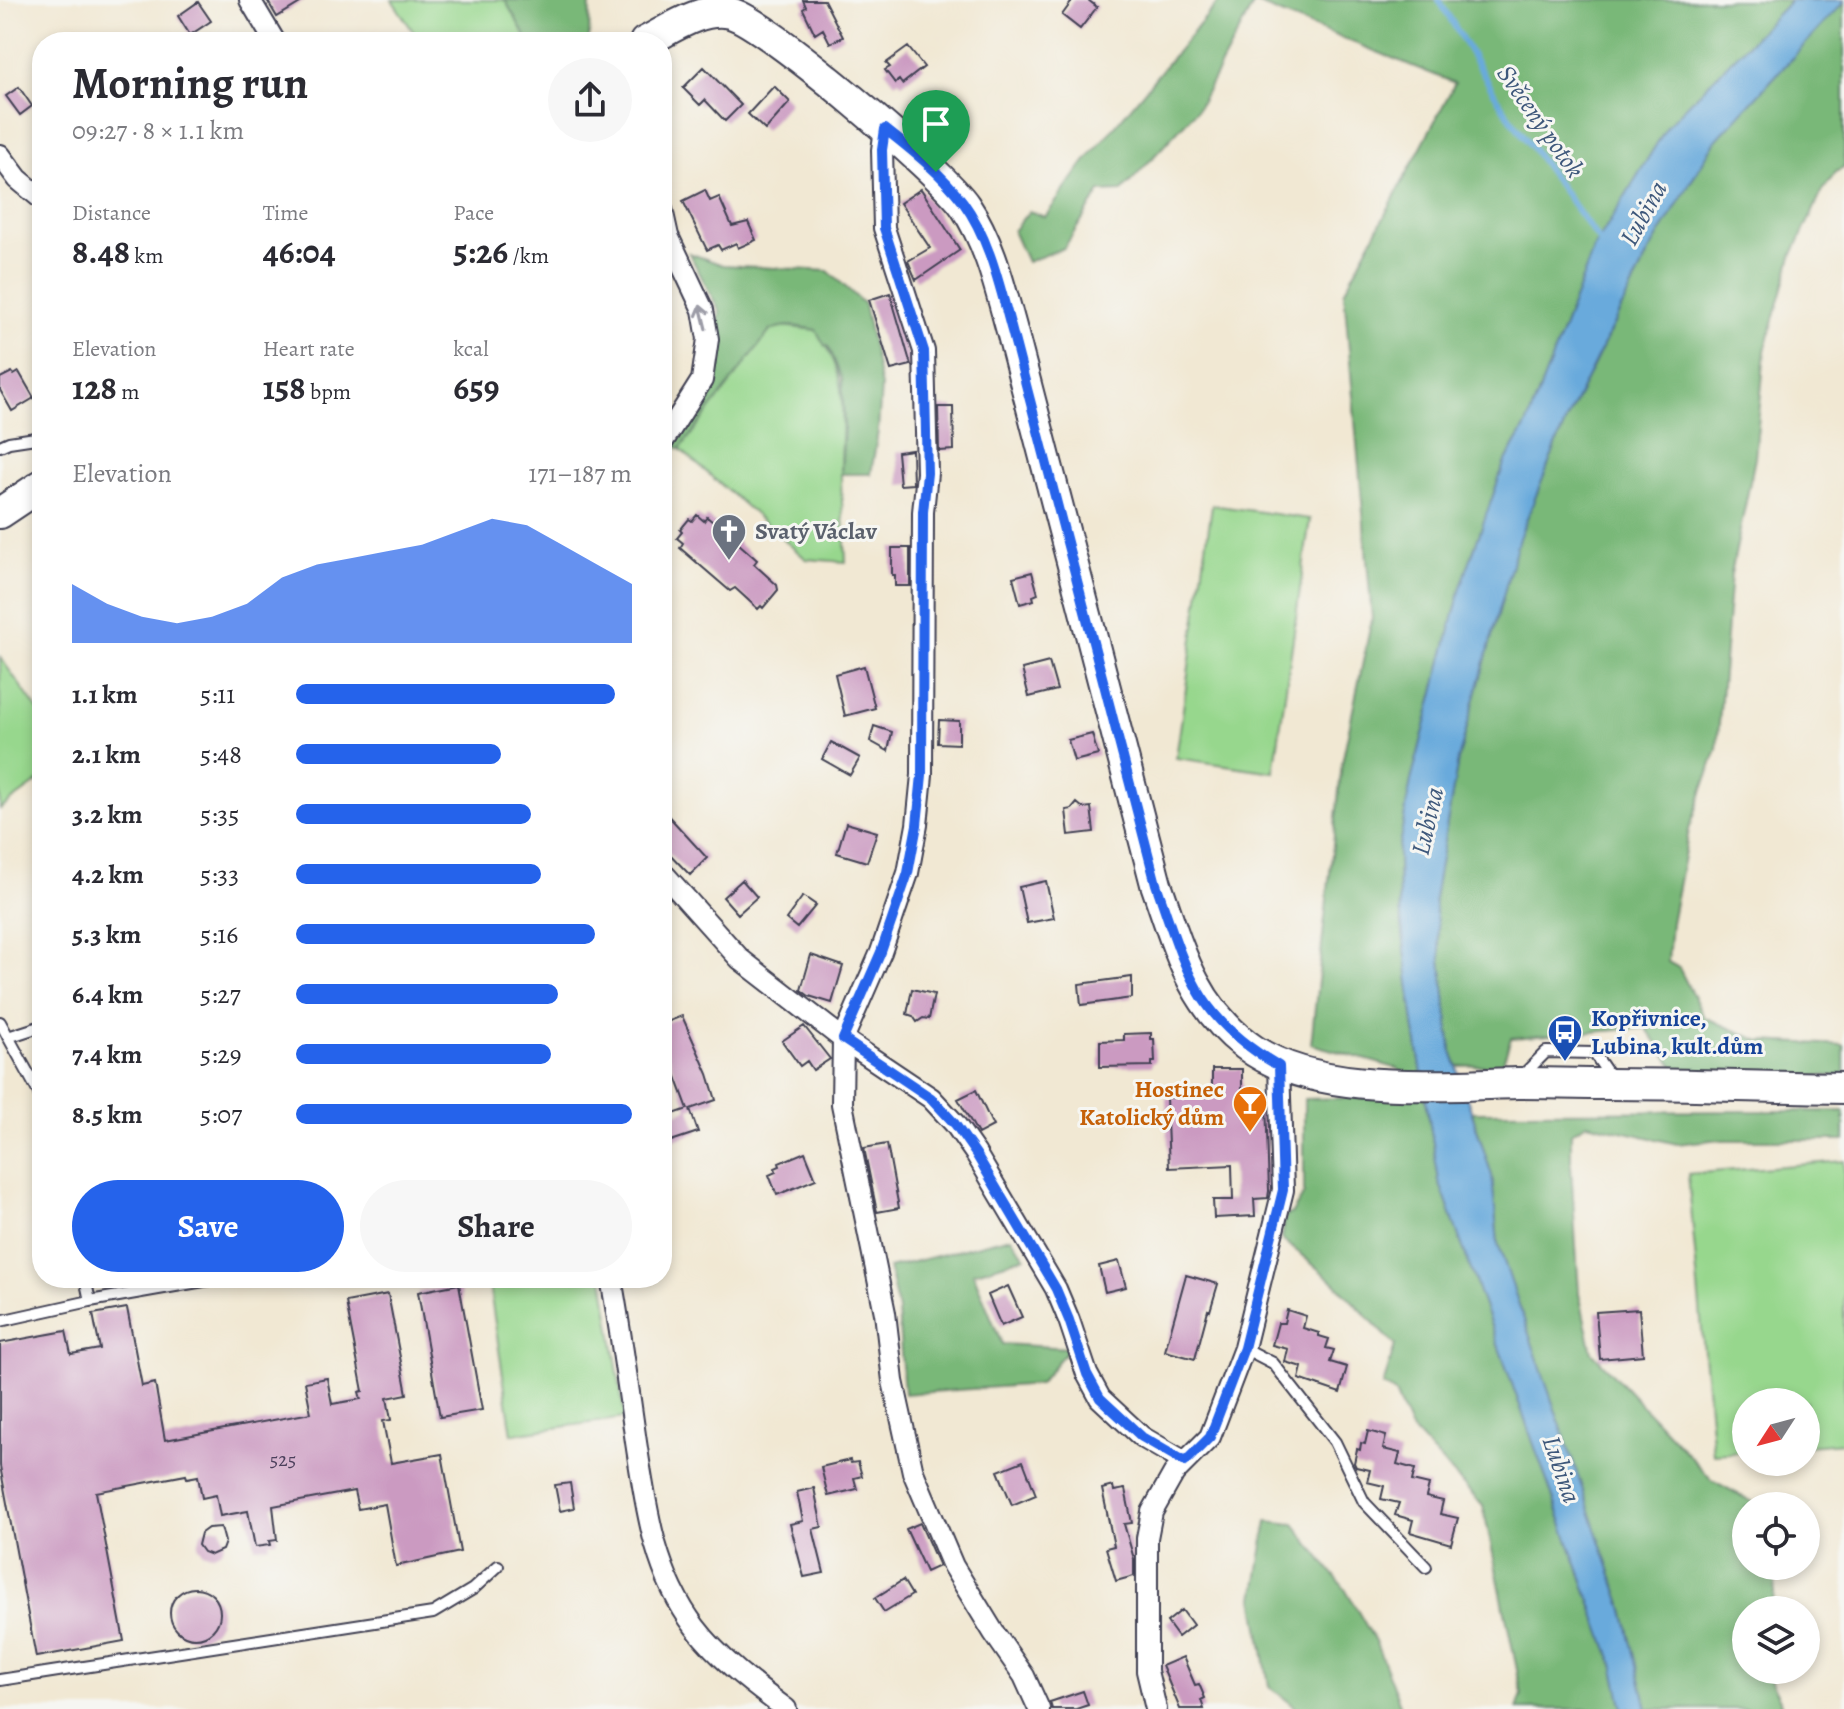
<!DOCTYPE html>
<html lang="en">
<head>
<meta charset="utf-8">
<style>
  body { margin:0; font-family:Alegreya,serif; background:#f7f7f7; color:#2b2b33; height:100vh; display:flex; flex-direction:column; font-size:30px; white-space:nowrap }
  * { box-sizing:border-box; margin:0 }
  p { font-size:26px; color:#7c7c81 }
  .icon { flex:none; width:44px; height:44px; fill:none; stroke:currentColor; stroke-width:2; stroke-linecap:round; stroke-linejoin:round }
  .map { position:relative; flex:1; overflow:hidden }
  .sheet { position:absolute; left:32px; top:32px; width:640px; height:1256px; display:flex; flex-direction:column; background:#fff; border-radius:32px; box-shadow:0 4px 12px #0003 }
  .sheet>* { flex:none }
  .needle { width:52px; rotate:234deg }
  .buttons { position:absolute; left:1732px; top:1388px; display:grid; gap:16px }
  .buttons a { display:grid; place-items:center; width:88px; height:88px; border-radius:50%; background:#fff; box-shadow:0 4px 12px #0003; font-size:40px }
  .pin { position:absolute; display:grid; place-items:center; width:68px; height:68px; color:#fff; margin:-82px -34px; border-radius:50% 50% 50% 0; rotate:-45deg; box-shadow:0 0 8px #0007 }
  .pin .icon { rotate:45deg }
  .round { display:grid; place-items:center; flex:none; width:84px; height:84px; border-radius:42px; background:#f7f7f7 }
  .headline { display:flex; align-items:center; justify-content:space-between; height:136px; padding:0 40px }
  h1 { font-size:44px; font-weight:600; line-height:60px }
  .metrics { display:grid; grid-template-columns:repeat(3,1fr); gap:12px; height:136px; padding:8px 40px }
  .metrics div { display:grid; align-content:center }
  .metrics b { font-size:34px; font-weight:600 }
  .metrics small { font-size:22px; font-weight:400 }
  .metrics p { font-size:22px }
  .chart { height:224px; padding:16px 40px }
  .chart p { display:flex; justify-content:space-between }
  .chart svg { width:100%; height:144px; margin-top:8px; fill:#2563eb; opacity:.7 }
  .cta { display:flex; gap:16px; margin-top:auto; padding:16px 40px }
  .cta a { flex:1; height:92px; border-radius:48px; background:#2563eb; color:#fff; font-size:32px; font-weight:600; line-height:92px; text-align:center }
  .cta a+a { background:#f7f7f7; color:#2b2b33 }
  ul { padding:0 40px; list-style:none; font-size:26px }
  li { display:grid; grid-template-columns:128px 96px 1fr; align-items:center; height:60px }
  li i { height:20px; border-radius:10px; background:#2563eb }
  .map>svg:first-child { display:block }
</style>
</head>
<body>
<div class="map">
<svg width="1844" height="1709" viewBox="0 0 1844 1709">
  <rect width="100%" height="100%" fill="#f6f6f2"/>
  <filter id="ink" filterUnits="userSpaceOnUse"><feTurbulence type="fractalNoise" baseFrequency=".0125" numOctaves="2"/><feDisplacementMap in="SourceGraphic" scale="16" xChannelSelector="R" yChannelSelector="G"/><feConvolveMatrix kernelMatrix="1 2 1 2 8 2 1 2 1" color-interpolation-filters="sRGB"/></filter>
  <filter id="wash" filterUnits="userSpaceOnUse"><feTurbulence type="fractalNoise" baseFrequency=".006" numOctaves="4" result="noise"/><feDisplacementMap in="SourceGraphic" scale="32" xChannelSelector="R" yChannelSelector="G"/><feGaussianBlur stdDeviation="1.8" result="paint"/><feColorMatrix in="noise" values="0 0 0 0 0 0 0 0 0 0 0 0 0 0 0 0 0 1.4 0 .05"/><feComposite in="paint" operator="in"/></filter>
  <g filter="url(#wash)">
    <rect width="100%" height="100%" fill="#f1e8d3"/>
    <path fill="#97d78d" stroke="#5c7c64" stroke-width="2" d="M392,0h113l24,42h-125l11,-8z
      M780,326l36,4c36,47 25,90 25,144 0,29 4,59 5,88l-40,-3 -126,-110 90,-118z
      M1212,505l98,14 -36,253 -98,-14z
      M0,657l42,59v63l-42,30z
      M1844,1161v282l-38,3v-44h-60v50l-33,2 -25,-280z
      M488,1278h115l22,140 -113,16z"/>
    <path fill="#79b878" stroke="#4e6d5a" stroke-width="2" d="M505,0h85l-1,42h-60z
      M1220,0h571l-123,125 -74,123 -68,178 -22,38 -43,123 -50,194 -13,70 1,50 15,123 25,157 174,483 10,45h-106l5,-15 -39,-188 -73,-78 -15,-35 -12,-7 12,-41 -61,-63 -52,-43 3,-23 7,-3 12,-19v-95l100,-2 -5,-28 -88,-25 31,-281 30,-145 -28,-326 111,-209 -201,-80 -57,107 -75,81 -22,1 -36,56 -37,14 -14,-31 16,-20 16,6 39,-54z
      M1844,2v166l-8,4 -14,20 -30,64 -27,95 -10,107 -24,116 -14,175 -28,81 -18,93 -3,39 11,6 25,49 56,24 84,4v31l-164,-1 -34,-47 -135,10 -9,27 -45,1 -6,-18 -17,-150 24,-138 61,-222 47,-117 84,-171 66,-110z
      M689,253l34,12 105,6 36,33 17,83 -3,44 -7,43h-30l3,-49 -2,-46 -14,-34 -3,1 -9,-16c-16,-3 -30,-7 -46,1l-90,118 -9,-4 36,-60 13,-73z
      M1844,1111v29h-132l-35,4 -90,-21 -16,10v33l8,127 13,59 120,128 48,26h-14v60h31l-5,44h-26v60h25v12l14,27h-138l-23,-99 -126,-366 -6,-68 -20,-64z
      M1011,1237l14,20 -52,16 29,71 67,4 -30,36 -135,10 -6,-83 -9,-43z
      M1267,1521l27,3 51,65 30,52 27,68h-104l-29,-23 -15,-88z"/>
    <path fill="#69aadc" stroke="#46668c" stroke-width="2" d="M1791,0h53v2l-128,138 -66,110 -84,171 -47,117 -61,222 -24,138 17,150 41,128 6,68 126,366 23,99h-24l-10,-45 -174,-483 -25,-157 -15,-123 -1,-50 13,-70 50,-194 43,-123 22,-38 68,-178 74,-123z"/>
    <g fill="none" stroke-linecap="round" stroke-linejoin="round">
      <path stroke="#69aadc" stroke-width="6" d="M1439,0l63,106 101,140"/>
    </g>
    <g id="blocks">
      <path fill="#cb9ac1" d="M267,0h38l-28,17z
        M803,0h21l19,37 -13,6 -7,-14 -8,5 -12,-25 3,-2z
        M1073,0h15l9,7 -17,22 -18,-14z
        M198,2l13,19 -21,14 -12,-19z
        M908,47l16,20 -22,17 -3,-4 -4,3 -10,-13 5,-3 -4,-4z
        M704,67l37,38 -16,16 -20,-21 -5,5 -17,-17z
        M774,86l16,16 -25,28 -17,-16z
        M19,87l13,19 -12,9 -14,-19z
        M921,189l39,61 -44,30 -8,-19 22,-13 -30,-45z
        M705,190l5,11 9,-4 13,29 16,-4 8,18 -18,8 -2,-5 -15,7 -3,-5 -11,5 -24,-49z
        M890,293l21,72 -20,5 -22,-70z
        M12,372l2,3 5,-3 15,26 -22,13 -12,-21v-12z
        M938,407h15l1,43 -15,1z
        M912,450l1,34 -13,1 -3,-33z
        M697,515l7,6 3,-4 31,26 19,17 -3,4 23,21 1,5 -15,18 -2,-2 -3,3 -23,-21 -5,3 -50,-43 3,-5 -6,-5 5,-6 -2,-2 9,-11 3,2z
        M892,548h18v38h-15v-11h-3z
        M1032,572l6,22 -5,2 1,4 -14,4 -7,-27z
        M1049,662l8,28 -28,7 -7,-28z
        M864,666l11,42 -30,8 -10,-42z
        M939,720l20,1v23l-21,-1z
        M874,726l18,6 -4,19 -18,-10z
        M1092,734l6,21 -24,6 -6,-21z
        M831,742l29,16 -10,17 -28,-16z
        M1077,803l6,5 8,-1 3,25 -25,3 -3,-25 6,-1z
        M662,809l45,49 -17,17 -28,-29z
        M846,823l31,9 -10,30 -30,-9z
        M742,880l15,17 -19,17 -15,-17z
        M1046,881l8,37 -27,5 -8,-36z
        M803,896l13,9 -19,23 -11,-9z
        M811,955l32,11 -11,37 -23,-7 -8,-6z
        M1132,977v21l-51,7 -2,-21z
        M912,989l22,5 -5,25 -6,-1 -6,4 -4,-6 -6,-2z
        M682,1016l26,58 8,26 -26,9 8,23 -36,12v-26l26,-9 -26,-70v-15z
        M804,1026l26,33 -17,11 -6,-9 -7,5 -18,-25z
        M1151,1033v6h3l1,23h-3v4l-52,1v-26l24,-1v-6z
        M1212,1069h30v33l24,-1 3,90 -1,7 -14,1 1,17 -41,2 -1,-18h20l-1,-35 -63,3 -3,-70 46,-2z
        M976,1090l17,36 -15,8 -20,-35z
        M887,1144l12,64 -22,4 -13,-64z
        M805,1152l11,27 -39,16 -8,-20 7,-3 -1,-4 5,-2 -1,-3z
        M1119,1261l7,26 -21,5 -6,-26z
        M1186,1275l32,9 -8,27 -2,-1 -13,49 -30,-8z
        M459,1284l23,126 -42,7 -22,-125z
        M1008,1286l14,31 -21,9 -13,-31z
        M388,1294l19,100 -20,4 4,22 -8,1 8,42 51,-9 18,98 -64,14 -11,-62 -27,5 -4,-18 -81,15 4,34 -8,1 1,4 -15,2 -7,-36 -28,5 -4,-21 -14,3 -4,-22 -11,2 -1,-3 -90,17 28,149 -88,16 -36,-191v-123l66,-12 5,23 29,-5 -7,-35 34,-6 15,78 13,-3 10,57 146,-27 -6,-31 22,-4 5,26 29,-5 -2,-7 4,-1 -17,-89z
        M1639,1309l4,46 -43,4 -4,-47z
        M1287,1310l19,6 -3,12 16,5v3l10,3 -3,9 8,2 -4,12 17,5 -7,26 -41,-14 3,-12 -17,-5 3,-13 -16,-4 6,-22h6z
        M1368,1431l18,5 -3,13 17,4 -3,11 18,5 -3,12 17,4 -3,12 17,4 -3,13 18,4 -7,26 -41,-12 3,-12 -18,-5 4,-12 -18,-4 3,-13 -17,-4 3,-12 -14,-3 -2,-4 3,-14 3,1 1,-7 4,1z
        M850,1460l1,3 7,-1 4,14 -8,2 3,11 -29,7 -7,-29z
        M1023,1461l13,34 -24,10 -14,-34z
        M570,1483l4,25 -14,3 -5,-26z
        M1113,1486l1,5 11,-2 7,34 -8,1 10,35v17l-18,5 -10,-33 8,-2 -12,-57z
        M814,1488l8,39 -9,2 11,44 -20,4 -14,-53 13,-3 -6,-29z
        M920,1523l19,43 -13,6 -20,-43z
        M221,1527l4,15 -3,8 -11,5 -8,-3 -5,-7 3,-12 7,-5z
        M903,1580l9,15 -28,17 -9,-14z
        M170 1613a25 25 0 1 1 50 0a25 25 0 1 1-50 0Z
        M1182,1610l11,15 -15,12 -11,-15z
        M1183,1657l12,28 4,-1 6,14 -4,2 3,9h-24l-18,-43z
        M1083,1691l5,14 -12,4h-24l-2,-7z"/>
    </g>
  </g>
  <g filter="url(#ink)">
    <use href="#blocks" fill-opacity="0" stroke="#414052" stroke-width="2"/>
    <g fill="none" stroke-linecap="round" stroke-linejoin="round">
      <g stroke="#414052" stroke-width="14">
        <path id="lane" d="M0,446l9,-4 33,-5
          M0,1022l39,71 3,13
          M8,1037l34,-11
          M1522,1076l24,-24 48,1 17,25
          M85,1278l5,23
          M0,1321l90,-20 131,-23
          M1244,1348l29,15 62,79 29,60 62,65
          M0,1680l433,-67 40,-24 25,-23"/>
      </g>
      <g stroke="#414052" stroke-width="24">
        <path id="street" d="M250,0l25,42
          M885,129l-3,21 2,78 40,123 3,122 -4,39 -1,263 -5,50 -9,48 -27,79 -38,87 -1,65 43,209 8,68 20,91 40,94 41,67 30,43 15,33
          M0,155l18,24 24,20
          M662,209l6,27 35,74 5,29 -6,41 -40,63
          M662,872l78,87 103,80 88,59 24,26 21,30 80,135 13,31 18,54 13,24 42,39 43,25
          M611,1278c10,54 17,109 25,164 10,65 18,131 59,185 24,32 59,58 91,82
          M1156,1709l-9,-38v-133l5,-26 22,-39 36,-36 34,-89 39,-158 -4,-124"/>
      </g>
      <g stroke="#414052" stroke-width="34">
        <path id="secondary" d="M645,42c24,-12 57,-36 85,-29 35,8 213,160 235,193 25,37 35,82 47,125l144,553c22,62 35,119 90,161 66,51 191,40 271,38 30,0 60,1 91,1 78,0 157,3 236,4
          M0,513l42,-28"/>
      </g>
      <use href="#lane" stroke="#fff" stroke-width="10"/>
      <use href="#street" stroke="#fff" stroke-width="20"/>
      <use href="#secondary" stroke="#fff" stroke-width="30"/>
    </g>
    <defs><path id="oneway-shaft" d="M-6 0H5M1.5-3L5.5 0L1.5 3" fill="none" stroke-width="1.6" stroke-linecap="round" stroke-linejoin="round" transform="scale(2)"/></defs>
    <use stroke="#9c9ca7" href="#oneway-shaft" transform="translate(703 317) rotate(-104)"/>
  </g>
  <g fill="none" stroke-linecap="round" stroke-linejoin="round" filter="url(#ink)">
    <g stroke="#fff" stroke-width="16">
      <path id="route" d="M885,129c28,22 57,45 78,73 27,37 37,86 49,129l144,553c30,86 39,134 123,182l4,124 -39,158 -34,89 -25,25 -43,-25 -42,-39 -13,-24 -18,-54 -13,-31 -80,-135 -21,-30 -24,-26 -88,-59 38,-87 27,-79 9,-48 5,-50 1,-263 4,-39 -3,-122 -40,-123 -2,-78z"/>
    </g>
    <use href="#route" stroke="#2563eb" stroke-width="10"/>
  </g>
  <defs>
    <g id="church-pin" transform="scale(1.8)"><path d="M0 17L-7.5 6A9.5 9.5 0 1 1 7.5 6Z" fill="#6b7280" stroke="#f6f6f2"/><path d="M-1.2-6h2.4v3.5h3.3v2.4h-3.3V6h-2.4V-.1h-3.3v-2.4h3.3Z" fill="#fff"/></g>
    <g id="bus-pin" transform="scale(1.8)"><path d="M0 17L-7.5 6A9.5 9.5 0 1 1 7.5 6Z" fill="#1a4fb4" stroke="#f6f6f2"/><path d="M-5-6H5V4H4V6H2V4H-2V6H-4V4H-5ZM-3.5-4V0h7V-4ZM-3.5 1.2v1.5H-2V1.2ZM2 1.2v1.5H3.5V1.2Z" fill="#fff"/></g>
    <g id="bar-pin" transform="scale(1.8)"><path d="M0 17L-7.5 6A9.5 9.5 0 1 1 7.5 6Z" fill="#e8710a" stroke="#f6f6f2"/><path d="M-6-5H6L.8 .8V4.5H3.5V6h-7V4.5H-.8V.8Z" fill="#fff"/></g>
  </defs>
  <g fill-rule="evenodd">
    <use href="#church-pin" x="729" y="531"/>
    <use href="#bus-pin" x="1565" y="1032"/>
    <use href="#bar-pin" x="1250" y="1103"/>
  </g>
  <g text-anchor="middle" stroke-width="6" stroke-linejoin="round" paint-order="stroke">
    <g font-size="20" fill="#4c405c">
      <text x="283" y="1466">525</text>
    </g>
    <g font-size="24" font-weight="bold" fill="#5b616d" stroke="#f6f6f2" text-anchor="start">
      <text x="755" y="539">Svatý Václav</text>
    </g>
    <g font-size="24" font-weight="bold" fill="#164399" stroke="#f6f6f2" text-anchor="start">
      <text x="1591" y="1026">Kopřivnice,<tspan x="1591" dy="28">Lubina, kult.dům</tspan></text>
    </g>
    <g font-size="24" font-weight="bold" fill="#c56008" stroke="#f6f6f2" text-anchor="end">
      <text x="1224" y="1097">Hostinec<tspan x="1224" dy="28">Katolický dům</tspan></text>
    </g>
    <g font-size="26" font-style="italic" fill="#3e587b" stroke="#f6f6f2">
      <text transform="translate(1541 121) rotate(55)" y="9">Svěcený potok</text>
      <text transform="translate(1643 213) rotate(-61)" y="9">Lubina</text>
      <text transform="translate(1427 821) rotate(-77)" y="9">Lubina</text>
      <text transform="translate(1562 1469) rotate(71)" y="9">Lubina</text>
    </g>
  </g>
</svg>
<div class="buttons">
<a><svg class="needle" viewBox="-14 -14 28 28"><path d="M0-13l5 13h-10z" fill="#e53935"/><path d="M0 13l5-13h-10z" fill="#7c7c81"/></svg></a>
<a><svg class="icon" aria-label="locate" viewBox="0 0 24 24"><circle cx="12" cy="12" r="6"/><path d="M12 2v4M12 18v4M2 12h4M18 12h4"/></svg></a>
<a><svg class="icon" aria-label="layers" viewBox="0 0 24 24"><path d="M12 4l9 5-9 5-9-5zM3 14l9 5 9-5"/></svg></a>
</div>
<div class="pin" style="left:936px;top:172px;background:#1e9e55"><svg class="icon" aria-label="arrive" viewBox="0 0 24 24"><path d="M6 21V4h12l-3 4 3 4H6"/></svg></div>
<section class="sheet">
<div class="headline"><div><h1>Morning run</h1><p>09:27 · 8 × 1.1 km</p></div><a class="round"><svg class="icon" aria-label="share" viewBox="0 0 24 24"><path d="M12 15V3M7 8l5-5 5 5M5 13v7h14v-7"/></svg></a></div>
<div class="metrics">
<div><p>Distance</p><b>8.48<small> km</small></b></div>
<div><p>Time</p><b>46:04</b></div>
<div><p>Pace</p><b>5:26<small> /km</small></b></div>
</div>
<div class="metrics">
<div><p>Elevation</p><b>128<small> m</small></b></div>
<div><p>Heart rate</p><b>158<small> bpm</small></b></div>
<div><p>kcal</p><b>659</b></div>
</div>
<div class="chart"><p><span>Elevation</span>171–187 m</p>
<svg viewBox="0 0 160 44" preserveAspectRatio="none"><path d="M0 44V26L10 32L20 36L30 38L40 36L50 32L60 24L70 20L80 18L90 16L100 14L110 10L120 6L130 8L140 14L150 20L160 26V44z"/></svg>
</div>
<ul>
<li><b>1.1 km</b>5:11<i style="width:95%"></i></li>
<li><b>2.1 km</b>5:48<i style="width:61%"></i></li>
<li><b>3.2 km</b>5:35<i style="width:70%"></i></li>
<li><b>4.2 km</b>5:33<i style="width:73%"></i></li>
<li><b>5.3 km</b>5:16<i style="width:89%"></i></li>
<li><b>6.4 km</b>5:27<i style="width:78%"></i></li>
<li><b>7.4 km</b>5:29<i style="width:76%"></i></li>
<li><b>8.5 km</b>5:07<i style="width:100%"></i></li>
</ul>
<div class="cta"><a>Save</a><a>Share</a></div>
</section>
</div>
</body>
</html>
